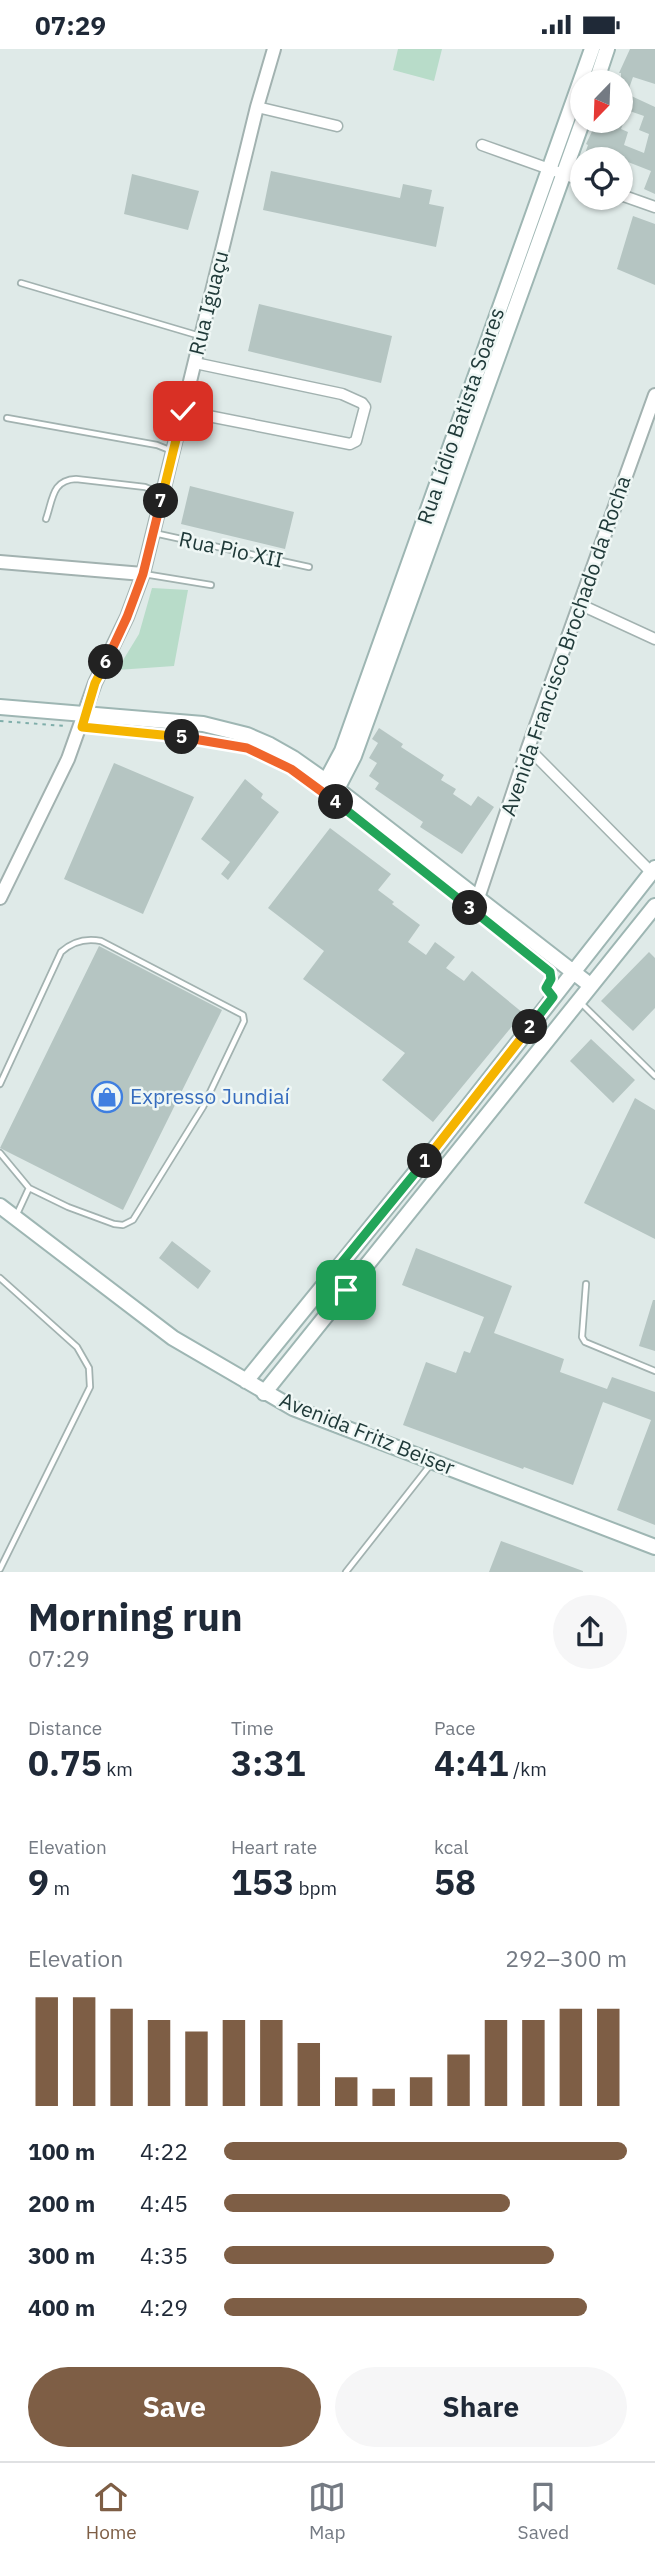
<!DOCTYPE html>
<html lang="en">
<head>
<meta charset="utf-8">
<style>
  body { margin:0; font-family:"IBM Plex Sans",sans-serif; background:#f6f6f7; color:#1f2937; height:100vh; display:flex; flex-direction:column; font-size:26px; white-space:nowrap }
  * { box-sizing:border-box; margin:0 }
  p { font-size:23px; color:#747a83 }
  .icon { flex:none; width:38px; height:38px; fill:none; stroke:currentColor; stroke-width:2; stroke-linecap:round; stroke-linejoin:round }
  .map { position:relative; height:1523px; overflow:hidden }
  .side { display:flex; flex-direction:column; background:#fff; flex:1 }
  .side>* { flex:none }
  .needle { width:46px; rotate:203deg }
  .fabs { position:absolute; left:570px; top:21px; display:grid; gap:14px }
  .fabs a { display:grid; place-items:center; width:63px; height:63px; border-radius:50%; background:#fff; box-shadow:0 2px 5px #0004; font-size:35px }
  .pin { position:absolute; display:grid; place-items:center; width:60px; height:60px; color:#fff; margin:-30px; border-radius:14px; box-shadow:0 4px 10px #0006 }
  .km { position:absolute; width:35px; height:35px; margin:-18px; border-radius:50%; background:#222; color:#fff; font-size:19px; line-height:35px; text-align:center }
  .round { display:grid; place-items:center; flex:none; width:74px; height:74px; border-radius:37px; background:#f6f6f7 }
  .summary { display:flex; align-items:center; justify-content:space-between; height:119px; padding:0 28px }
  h1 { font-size:38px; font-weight:700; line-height:52px }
  .metrics { display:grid; grid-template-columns:repeat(3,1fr); gap:10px; height:119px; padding:7px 28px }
  .metrics div { display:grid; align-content:center }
  .metrics b { font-size:35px; font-weight:700 }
  .metrics small { font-size:19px; font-weight:400 }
  .metrics p { font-size:19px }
  .chart { height:196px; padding:14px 28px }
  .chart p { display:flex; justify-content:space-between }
  .chart svg { width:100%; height:126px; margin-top:7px; stroke:#7e5e45; stroke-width:6 }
  .button { display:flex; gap:14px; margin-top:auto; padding:14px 28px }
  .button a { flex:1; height:80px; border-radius:42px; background:#7e5e45; color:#fff; font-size:28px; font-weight:700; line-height:80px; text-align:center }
  .button a+a { background:#f6f6f7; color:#1f2937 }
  ul { padding:0 28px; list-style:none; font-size:23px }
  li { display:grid; grid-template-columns:112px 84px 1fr; align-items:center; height:52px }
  li i { height:18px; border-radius:9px; background:#7e5e45 }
  .status { display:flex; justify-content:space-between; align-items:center; height:49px; padding:0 35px; background:#fff; direction:ltr }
  .status svg { height:19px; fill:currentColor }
  .dock { display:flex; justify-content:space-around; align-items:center; height:98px; border-top:2px solid #e0e1e3; background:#fff; font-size:19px; color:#747a83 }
  .dock a { display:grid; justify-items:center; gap:4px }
  .dock .active { color:#7e5e45 }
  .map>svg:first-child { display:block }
</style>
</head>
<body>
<div class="status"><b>07:29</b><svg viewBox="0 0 49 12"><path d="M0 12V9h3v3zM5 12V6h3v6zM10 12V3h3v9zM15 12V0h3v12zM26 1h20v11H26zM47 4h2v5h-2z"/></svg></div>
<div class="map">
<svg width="655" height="1523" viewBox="0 0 655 1523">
  <rect width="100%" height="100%" fill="#dfeae8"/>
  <path fill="#b8dcc9" d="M398,0h44l-8,32 -41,-11z
    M152,539l36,2 -14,76 -57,4 22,-36z"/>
  <path fill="#b5c5c2" d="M630,0h25v35l-22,-7 -6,17 28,13v87l-11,-5 7,-18 -23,-9 -6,15 -1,-18h-38l5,-14 -2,-1 11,-23h27l-3,8 7,3 -4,13 20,8 5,-19 -10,-4 5,-14 -23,-8v-35h-2z
    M271,122l129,27 3,-14 29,6 -3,14 15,3 -8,40 -173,-37z
    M132,125l67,17 -11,39 -64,-16z
    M633,167l22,8v61l-38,-16z
    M259,255l133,32 -11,47 -133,-32z
    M190,437l104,26 -9,37 -104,-25z
    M379,679l24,16 -2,3 43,28 -3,5 15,9 -3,5 18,12 7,-10 16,11 -32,47 -42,-27 3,-5 -48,-33 4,-6 -10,-7 8,-13 -8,-5 9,-15 -6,-4z
    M114,714l80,34 -51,117 -79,-35z
    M245,730l18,15 -2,4 18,14 -51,68 -7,-6 9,-12 -29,-23z
    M330,779l61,46 -13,16 16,12 -2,2 28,21 -12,17 18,13 9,-13 20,15 -9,11 18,13 8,-10 51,42 -90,109 -51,-42 23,-27 -102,-74 21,-28 -56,-43z
    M99,897l123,64 -99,200 -123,-62z
    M649,903l6,6v50l-22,23 -32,-30z
    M591,990l44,41 -22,23 -43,-42z
    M635,1049l20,12v129l-71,-36z
    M172,1192l39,30 -13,18 -39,-31z
    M416,1199l96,38 -18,47 70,26 -4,13 47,17 5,-12 43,15v133l-38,-15 34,-90 -48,-18 -30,83 -49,-18 -1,2 -120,-44 23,-63 30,11 8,-22 6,2 14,-36 -82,-32z
    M653,1251h2v51l-16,-5z
    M501,1492l82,30v1h-94z"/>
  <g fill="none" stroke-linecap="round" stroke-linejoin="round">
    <g stroke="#a2b2b0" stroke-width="8">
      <path id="service" d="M21,234l179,53
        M7,369l150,27 15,6
        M46,470c7,-20 6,-39 30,-40l69,8 17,7
        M154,484l155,34
        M144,525l67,11
        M581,954l74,73
        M0,1035l61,-132c12,-11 25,-14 40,-11l142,74 1,6 -41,86 -70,113 -10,5 -9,-1 -46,-17 -39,-19 -29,-35
        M17,1165l12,-26
        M0,1229l77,69 12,21 1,19 -90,182
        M586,1235l-4,53 3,5 70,29
        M346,1523l85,-108"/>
    </g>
    <g stroke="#a2b2b0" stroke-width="13">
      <path id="minor" d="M257,58l80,19
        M482,96l101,36
        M621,146l34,12
        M183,362l167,33 6,-3 9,-34 -3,-4 -20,-9 -147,-31
        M579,555l76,35
        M528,699l123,124"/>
    </g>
    <g stroke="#a2b2b0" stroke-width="16">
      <path id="tertiary" d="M0,513l143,12
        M0,849l68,-139 27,-76 32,-66 16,-43 114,-467 17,-58
        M478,849l50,-150 127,-353"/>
    </g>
    <g stroke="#9eb6b3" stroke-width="18">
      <path id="secondary" d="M596,33l11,-33
        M0,658l203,17 44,11 23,10 23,13 44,31 253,196
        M326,732l16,-30 250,-702
        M337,740l17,-33 229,-636
        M0,1157l173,132 120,70 362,139
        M246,1332l194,-239 215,-274
        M264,1344l391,-487"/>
    </g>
    <path stroke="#7faeaa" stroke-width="2" stroke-dasharray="3.5 5" stroke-linecap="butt" d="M0,672l65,5
      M158,685l74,11
      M529,906l21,17 1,5"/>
    <use href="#service" stroke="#fff" stroke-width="4.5"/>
    <use href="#minor" stroke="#fff" stroke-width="10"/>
    <use href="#tertiary" stroke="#fff" stroke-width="12"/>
    <use href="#secondary" stroke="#fff" stroke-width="14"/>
  </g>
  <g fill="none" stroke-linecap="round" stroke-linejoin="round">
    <g stroke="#fff" stroke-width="14">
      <path id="split-1" d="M346,1241l-16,-13 95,-116"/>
    </g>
    <g stroke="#fff" stroke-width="14">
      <path id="split-2" d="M425,1112l105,-134"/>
    </g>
    <g stroke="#fff" stroke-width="14">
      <path id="split-3" d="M470,859l80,64 1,7 -5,9 7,9 -23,30"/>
    </g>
    <g stroke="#fff" stroke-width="14">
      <path id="split-4" d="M336,753l134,106"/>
    </g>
    <g stroke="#fff" stroke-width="14">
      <path id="split-5" d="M182,688l65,11 44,21 45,33"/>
    </g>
    <g stroke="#fff" stroke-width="14">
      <path id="split-6" d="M106,613l-11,21 -13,44 100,10"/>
    </g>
    <g stroke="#fff" stroke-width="14">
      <path id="split-7" d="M106,613l21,-45 16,-43 18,-73"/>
    </g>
    <g stroke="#fff" stroke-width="14">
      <path id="split-8" d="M161,452l22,-90"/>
    </g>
    <use href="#split-1" stroke="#22a559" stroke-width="9"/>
    <use href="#split-2" stroke="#f5b400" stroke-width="9"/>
    <use href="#split-3" stroke="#22a559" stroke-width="9"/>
    <use href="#split-4" stroke="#22a559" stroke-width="9"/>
    <use href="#split-5" stroke="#f0652b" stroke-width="9"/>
    <use href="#split-6" stroke="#f5b400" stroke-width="9"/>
    <use href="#split-7" stroke="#f0652b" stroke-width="9"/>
    <use href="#split-8" stroke="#f5b400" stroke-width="9"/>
  </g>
  <defs>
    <g id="shop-ring" transform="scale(1.575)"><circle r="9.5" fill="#eff7f5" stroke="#3f7fe0" stroke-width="1.5"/><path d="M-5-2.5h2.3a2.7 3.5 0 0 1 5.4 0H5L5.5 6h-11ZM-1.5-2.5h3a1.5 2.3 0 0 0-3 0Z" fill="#3f7fe0"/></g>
  </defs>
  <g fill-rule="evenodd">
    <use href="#shop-ring" x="107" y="1048"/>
  </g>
  <g text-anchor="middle" stroke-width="5" stroke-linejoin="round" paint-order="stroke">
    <g font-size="21" fill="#203a39" stroke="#eff7f5">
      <text transform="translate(209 254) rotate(-76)" y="7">Rua Iguaçu</text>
      <text transform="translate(461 367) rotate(-71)" y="7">Rua Lídio Batista Soares</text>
      <text transform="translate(231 501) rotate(12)" y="7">Rua Pio XII</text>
      <text transform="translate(566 597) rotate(-71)" y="7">Avenida Francisco Brochado da Rocha</text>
      <text transform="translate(367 1385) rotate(22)" y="7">Avenida Fritz Beiser</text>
    </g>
    <g font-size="21" fill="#366cbe" stroke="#eff7f5" text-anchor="start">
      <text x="130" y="1055">Expresso Jundiaí</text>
    </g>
  </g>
</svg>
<div class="fabs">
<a><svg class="needle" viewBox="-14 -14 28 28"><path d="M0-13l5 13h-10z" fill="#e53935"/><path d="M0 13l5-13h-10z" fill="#747a83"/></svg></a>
<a><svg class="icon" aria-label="locate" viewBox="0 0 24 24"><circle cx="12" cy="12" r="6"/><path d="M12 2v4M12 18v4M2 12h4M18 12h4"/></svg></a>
</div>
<div class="pin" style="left:346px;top:1241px;background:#1e9e55"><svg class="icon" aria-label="arrive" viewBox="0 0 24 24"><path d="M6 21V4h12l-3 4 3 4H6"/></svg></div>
<div class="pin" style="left:183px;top:362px;background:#d93025"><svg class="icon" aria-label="check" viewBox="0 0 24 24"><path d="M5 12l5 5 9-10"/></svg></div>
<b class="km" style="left:425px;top:1112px">1</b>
<b class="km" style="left:530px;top:978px">2</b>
<b class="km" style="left:470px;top:859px">3</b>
<b class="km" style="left:336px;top:753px">4</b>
<b class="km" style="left:182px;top:688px">5</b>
<b class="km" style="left:106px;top:613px">6</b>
<b class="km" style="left:161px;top:452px">7</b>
</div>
<section class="side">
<div class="summary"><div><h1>Morning run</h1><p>07:29</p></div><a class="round"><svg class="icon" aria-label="share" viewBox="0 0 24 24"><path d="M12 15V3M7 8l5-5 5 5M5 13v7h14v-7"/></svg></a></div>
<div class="metrics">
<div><p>Distance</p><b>0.75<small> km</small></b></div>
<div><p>Time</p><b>3:31</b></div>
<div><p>Pace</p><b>4:41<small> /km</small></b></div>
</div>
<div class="metrics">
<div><p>Elevation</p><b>9<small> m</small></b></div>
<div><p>Heart rate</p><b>153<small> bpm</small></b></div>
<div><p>kcal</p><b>58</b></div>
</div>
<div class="chart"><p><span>Elevation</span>292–300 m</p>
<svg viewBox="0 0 160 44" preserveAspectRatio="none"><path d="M5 44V6M15 44V6M25 44V10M35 44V14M45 44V18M55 44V14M65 44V14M75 44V22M85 44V34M95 44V38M105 44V34M115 44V26M125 44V14M135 44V14M145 44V10M155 44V10"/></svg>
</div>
<ul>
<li><b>100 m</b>4:22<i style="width:100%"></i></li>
<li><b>200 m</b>4:45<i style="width:71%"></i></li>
<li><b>300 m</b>4:35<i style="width:82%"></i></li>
<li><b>400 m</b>4:29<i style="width:90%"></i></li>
</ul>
<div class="button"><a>Save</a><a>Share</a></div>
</section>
<nav class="dock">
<a class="active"><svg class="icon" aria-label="home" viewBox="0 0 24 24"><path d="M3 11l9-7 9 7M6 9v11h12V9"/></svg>Home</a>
<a><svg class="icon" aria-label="map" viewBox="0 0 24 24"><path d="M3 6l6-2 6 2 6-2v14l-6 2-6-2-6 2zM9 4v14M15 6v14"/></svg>Map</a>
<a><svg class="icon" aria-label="saved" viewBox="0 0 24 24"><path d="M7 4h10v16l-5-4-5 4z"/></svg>Saved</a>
</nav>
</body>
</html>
